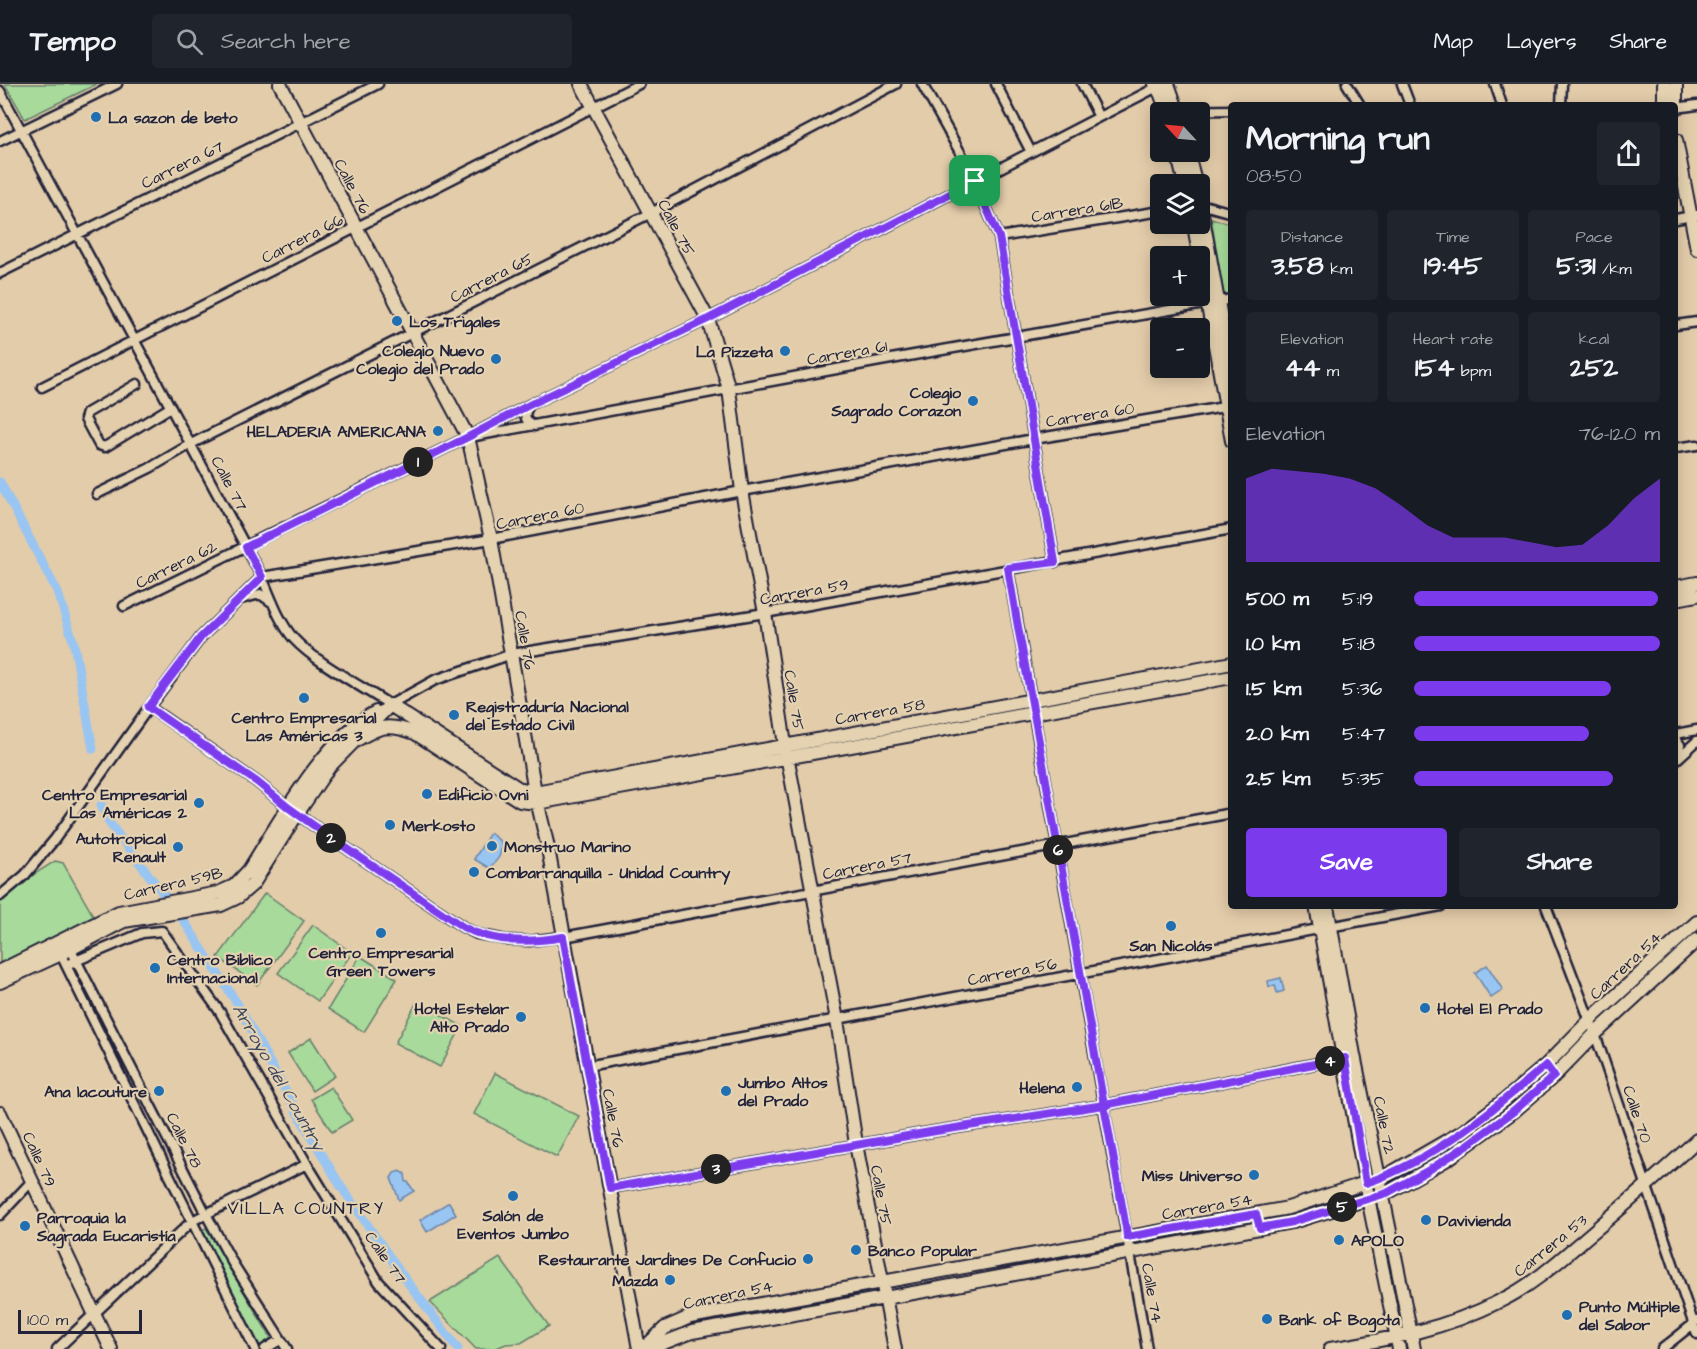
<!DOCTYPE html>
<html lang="en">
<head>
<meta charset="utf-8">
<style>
  body { margin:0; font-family:"Architects Daughter",sans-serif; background:#20242c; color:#f1f3f6; height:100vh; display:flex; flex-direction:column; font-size:22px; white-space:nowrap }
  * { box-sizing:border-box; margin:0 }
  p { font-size:20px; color:#9ea1a6 }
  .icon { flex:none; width:33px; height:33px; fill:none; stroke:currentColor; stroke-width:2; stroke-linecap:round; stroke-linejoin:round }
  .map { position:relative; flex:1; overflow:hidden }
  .drawer { position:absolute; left:1228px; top:18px; width:450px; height:807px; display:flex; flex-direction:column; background:#171b24; border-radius:6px; box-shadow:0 3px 15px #0003 }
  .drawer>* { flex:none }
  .needle { width:39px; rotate:296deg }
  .buttons { position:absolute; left:1150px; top:18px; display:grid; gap:12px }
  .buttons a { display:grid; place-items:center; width:60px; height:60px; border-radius:6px; background:#171b24; box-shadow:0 3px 15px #0003; font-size:30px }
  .scale { position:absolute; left:18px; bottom:15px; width:124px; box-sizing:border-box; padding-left:6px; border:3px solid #22223b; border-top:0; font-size:16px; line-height:21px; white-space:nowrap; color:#22223b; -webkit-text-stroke:4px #e4d2b0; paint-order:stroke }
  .pin { position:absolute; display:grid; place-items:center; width:51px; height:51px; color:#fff; margin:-26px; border-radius:12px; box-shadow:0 3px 9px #0006 }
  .km { position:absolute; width:30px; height:30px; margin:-15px; border-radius:50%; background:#222; color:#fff; font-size:16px; line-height:30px; text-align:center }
  .round { display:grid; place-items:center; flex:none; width:63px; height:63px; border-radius:6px; background:#20242c }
  .head { display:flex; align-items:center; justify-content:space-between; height:102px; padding:0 18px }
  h1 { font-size:33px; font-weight:700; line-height:45px }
  .metrics { display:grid; grid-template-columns:repeat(3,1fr); gap:9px; height:102px; padding:6px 18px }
  .metrics div { display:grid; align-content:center; border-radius:6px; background:#20242c; text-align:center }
  .metrics b { font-size:26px; font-weight:700 }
  .metrics small { font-size:16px; font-weight:400 }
  .metrics p { font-size:16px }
  .chart { height:168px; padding:12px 18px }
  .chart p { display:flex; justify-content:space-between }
  .chart svg { width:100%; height:108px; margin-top:6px; fill:#7c3aed; opacity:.7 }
  .primary-button { display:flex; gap:12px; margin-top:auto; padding:12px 18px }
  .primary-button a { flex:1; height:69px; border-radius:6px; background:#7c3aed; color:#fff; font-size:24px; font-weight:700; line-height:69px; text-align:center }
  .primary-button a+a { background:#20242c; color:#f1f3f6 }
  ul { padding:0 18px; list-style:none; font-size:20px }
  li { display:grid; grid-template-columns:96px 72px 1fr; align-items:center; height:45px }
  li i { height:15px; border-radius:8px; background:#7c3aed }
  header { display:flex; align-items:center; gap:36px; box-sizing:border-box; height:84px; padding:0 30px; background:#171b24; border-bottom:2px solid #363941 }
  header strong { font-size:28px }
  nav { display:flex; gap:33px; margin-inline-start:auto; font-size:21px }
  .search { width:420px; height:54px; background:#20242c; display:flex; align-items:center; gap:15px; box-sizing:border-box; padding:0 21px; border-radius:6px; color:#9ea1a6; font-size:22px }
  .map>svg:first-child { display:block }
</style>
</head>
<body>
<header>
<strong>Tempo</strong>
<div class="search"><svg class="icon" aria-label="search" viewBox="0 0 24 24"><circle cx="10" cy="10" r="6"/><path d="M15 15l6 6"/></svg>Search here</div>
<nav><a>Map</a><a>Layers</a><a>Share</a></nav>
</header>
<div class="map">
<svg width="1697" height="1265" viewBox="0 0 1697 1265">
  <rect width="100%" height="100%" fill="#e3ccaa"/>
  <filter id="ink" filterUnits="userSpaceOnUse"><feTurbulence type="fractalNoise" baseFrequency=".0167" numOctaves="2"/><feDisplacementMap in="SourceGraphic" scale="12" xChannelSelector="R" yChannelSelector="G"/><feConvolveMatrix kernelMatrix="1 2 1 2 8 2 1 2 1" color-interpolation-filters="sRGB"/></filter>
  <g filter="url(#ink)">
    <path fill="#a8da9b" stroke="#657e6b" stroke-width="1.5" d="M5,0h92l-72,35z
      M1211,134l20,6v70l-7,2z
      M55,777l8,2 32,56 -95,47v-70z
      M265,809l39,28 -47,64 -39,-28z
      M313,841l39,28 -34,48 -40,-28z
      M360,872l37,23 -33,53 -36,-23z
      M417,918l45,24 -22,41 -45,-24z
      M311,954l24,38 -23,15 -24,-38z
      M495,989l84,43 -22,41 -83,-43z
      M331,1003l21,33 -20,12 -21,-33z
      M206,1144l65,110 -13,9 -58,-116z
      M500,1174l49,68 -28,17 -15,1 -12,5h-18l-46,-47z"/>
    <path fill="#98c5f2" stroke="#6984a9" stroke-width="1.5" d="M490,749l11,9c1,13 -2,17 -12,26l-15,-9z
      M1487,881l16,25 -12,8 -16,-25z
      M1281,894l3,13 -7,2 -2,-8 -6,2 -1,-6z
      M400,1087l5,3 1,8h2l6,9 -15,9 -8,-22 3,-5z
      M449,1118l7,12 -29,18 -7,-12z"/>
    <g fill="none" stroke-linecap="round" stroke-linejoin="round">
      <path stroke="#98c5f2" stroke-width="9" d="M0,398l58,111 16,51 19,105
        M101,721l9,19 74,97 54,84 60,109 42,71 60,87 58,77"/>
      <g stroke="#22223b" stroke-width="13">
        <path id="street" d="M922,0l48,86 29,67 56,325
          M996,0l35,68
          M1082,0l17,33
          M1347,0l13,21
          M1402,0l8,21
          M1495,0l7,21
          M0,7l262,486c9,21 17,45 32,62 21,23 69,48 96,66l45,-25 77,-26 253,-41 467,-84
          M1561,21l1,-21
          M1676,24l21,-3
          M1173,27l59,-1
          M0,57l117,-57
          M1200,120l32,9
          M1676,135l21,-4
          M999,153l162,-26
          M0,189l378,-189
          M1676,241l21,-3
          M137,300l-50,29 -2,6 14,26 6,2 66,-40
          M42,303l597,-303
          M531,320c-8,8 -8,18 4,22
          M475,352l405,-75 352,-62
          M1676,364l21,-3
          M97,410l53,-26 41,-24 460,-231 245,-129
          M1008,485l139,780
          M241,515l19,-5 13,9
          M124,522l344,-169 63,-33 177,-85 453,-234
          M149,623l108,75 32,26 41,29 133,90 14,7 30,6 22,1 40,-5 663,-123
          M1676,650l21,-4
          M1676,655l4,6 -3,12
          M1676,676l21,-19
          M0,812l25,-21 30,-36 94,-132 52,-70 61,-60 229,-38 251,-48 292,-52 196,-33
          M1546,822l49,128 102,300
          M74,872l132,258 26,48 55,87
          M64,877l191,388
          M66,881l76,-32 20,-2 58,81 87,152 72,118 62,67
          M587,982l854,-160
          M610,1104l326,-57 168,-26 241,-47
          M0,1131l32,-34
          M57,1265l135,-128 115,-57
          M265,1265l15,-9
          M1662,1265l35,-28"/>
      </g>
      <g stroke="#22223b" stroke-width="16">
        <path id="secondary" d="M280,0l188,353 23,102 44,253 12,51 92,506
          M581,0l127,235 21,70 13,102 23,122 20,132 52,275 19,124 39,205
          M1155,0l6,11 6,17
          M1168,0l10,28
          M1664,21v-21
          M1676,24v-24
          M1676,56l21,109
          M1177,68l8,32
          M1187,68l9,32
          M1200,118l32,177
          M1194,140l5,32
          M1200,177l32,180
          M1676,503l21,-4
          M1676,515l21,-4
          M390,621l128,83 17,4 697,-129
          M355,657c24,-15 33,-18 60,-8l105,68 17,2 695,-126
          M1316,822l54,302 29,141
          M1327,822l27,149 60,294
          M0,887l119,-59 99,-19 16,-7 15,-16c31,-49 75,-132 127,-158
          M0,898l61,-28 63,-33 97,-16 17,-8 15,-13 44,-70 32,-47 61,-62
          M0,1029l111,236
          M643,1265l22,-21 25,-11 598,-109 96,-31 78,-45 43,-32 41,-35 48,-49 103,-94
          M648,1265l44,-17 238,-42 362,-68 95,-29 62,-35 65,-47 40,-35 41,-42 102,-94
          M1330,1265c60,-10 116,-20 170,-48 33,-16 60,-41 88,-65 37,-31 73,-63 109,-96"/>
      </g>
      <use href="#street" stroke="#e4d2b0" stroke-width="8"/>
      <use href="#secondary" stroke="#e4d2b0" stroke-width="12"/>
    </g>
  </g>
  <g fill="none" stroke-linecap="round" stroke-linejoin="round" filter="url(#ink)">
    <g stroke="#fff" stroke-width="12">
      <path id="route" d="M975,97l-267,138 -177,85 -63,33 -222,110 16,30 -61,60 -53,70 109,75 32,26 41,29 133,90c30,16 66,16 100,10l47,251 326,-57 168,-26 241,-47 21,125c68,-23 126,-72 180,-118l8,11 -40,35 -45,33 -40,26 -42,23 -95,29 -32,6 -4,-14 -129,23 -1,-9c-27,-151 -54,-302 -81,-453 -12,-69 -26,-138 -37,-207l47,-6 -56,-325 -24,-56"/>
    </g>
    <use href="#route" stroke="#7c3aed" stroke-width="8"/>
  </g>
  <g fill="#1f6fb2" stroke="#e4d2b0" stroke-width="2">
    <circle cx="96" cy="33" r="6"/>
    <circle cx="397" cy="237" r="6"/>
    <circle cx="785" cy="267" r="6"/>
    <circle cx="496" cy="275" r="6"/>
    <circle cx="973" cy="317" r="6"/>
    <circle cx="438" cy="347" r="6"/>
    <circle cx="304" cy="614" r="6"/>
    <circle cx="454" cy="631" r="6"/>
    <circle cx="427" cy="710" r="6"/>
    <circle cx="199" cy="719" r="6"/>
    <circle cx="390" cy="741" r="6"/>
    <circle cx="492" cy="762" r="6"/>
    <circle cx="178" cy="763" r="6"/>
    <circle cx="474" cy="788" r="6"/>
    <circle cx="1171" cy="842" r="6"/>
    <circle cx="381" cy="849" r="6"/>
    <circle cx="155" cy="884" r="6"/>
    <circle cx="1425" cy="924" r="6"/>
    <circle cx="521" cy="933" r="6"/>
    <circle cx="1077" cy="1003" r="6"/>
    <circle cx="159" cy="1007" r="6"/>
    <circle cx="726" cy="1007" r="6"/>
    <circle cx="1254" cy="1091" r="6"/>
    <circle cx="513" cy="1112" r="6"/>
    <circle cx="1426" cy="1136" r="6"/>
    <circle cx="25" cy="1142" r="6"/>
    <circle cx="1339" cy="1156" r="6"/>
    <circle cx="856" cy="1166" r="6"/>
    <circle cx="808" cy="1175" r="6"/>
    <circle cx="670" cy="1196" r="6"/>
    <circle cx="1567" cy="1231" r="6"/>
    <circle cx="1267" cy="1235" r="6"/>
  </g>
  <g text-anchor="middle" stroke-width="4.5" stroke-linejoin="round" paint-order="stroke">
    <g font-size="16" font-weight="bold" fill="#22223b" stroke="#e4d2b0" text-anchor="start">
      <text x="108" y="39">La sazon de beto</text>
      <text x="409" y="243">Los Trigales</text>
      <text x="484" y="272" text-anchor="end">Colegio Nuevo<tspan x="484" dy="18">Colegio del Prado</tspan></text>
      <text x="773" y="273" text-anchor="end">La Pizzeta</text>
      <text x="961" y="314" text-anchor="end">Colegio<tspan x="961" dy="18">Sagrado Corazon</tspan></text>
      <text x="426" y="353" text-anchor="end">HELADERIA AMERICANA</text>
      <text x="466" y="628">Registraduría Nacional<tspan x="466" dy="18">del Estado Civil</tspan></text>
      <text x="304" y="639" text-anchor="middle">Centro Empresarial<tspan x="304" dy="18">Las Américas 3</tspan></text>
      <text x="187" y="716" text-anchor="end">Centro Empresarial<tspan x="187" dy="18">Las Américas 2</tspan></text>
      <text x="439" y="716">Edificio Ovni</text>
      <text x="402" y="747">Merkosto</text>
      <text x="166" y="760" text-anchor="end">Autotropical<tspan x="166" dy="18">Renault</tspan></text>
      <text x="504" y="768">Monstruo Marino</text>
      <text x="486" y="794">Combarranquilla - Unidad Country</text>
      <text x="1171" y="867" text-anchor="middle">San Nicolás</text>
      <text x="381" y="874" text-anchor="middle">Centro Empresarial<tspan x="381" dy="18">Green Towers</tspan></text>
      <text x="167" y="881">Centro Biblico<tspan x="167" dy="18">Internacional</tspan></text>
      <text x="509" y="930" text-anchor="end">Hotel Estelar<tspan x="509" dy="18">Alto Prado</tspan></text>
      <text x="1437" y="930">Hotel El Prado</text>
      <text x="738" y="1004">Jumbo Altos<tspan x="738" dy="18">del Prado</tspan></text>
      <text x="1065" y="1009" text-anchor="end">Helena</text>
      <text x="147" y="1013" text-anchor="end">Ana lacouture</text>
      <text x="1242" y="1097" text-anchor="end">Miss Universo</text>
      <text x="513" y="1137" text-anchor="middle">Salón de<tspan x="513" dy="18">Eventos Jumbo</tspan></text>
      <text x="37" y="1139">Parroquia la<tspan x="37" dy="18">Sagrada Eucaristía</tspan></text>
      <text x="1438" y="1142">Davivienda</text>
      <text x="1351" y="1162">APOLO</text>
      <text x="868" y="1172">Banco Popular</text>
      <text x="796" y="1181" text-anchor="end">Restaurante Jardines De Confucio</text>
      <text x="658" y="1202" text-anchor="end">Mazda</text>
      <text x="1579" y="1228">Punto Múltiple<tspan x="1579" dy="18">del Sabor</tspan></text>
      <text x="1279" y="1241">Bank of Bogota</text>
    </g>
    <g font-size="16" fill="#22223b" stroke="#e4d2b0">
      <text transform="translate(182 80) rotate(-26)" y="6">Carrera 67</text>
      <text transform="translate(353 102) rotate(62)" y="6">Calle 76</text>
      <text transform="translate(1077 125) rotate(-9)" y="6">Carrera 61B</text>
      <text transform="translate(677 143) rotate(62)" y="6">Calle 75</text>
      <text transform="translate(302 154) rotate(-27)" y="6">Carrera 66</text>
      <text transform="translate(491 193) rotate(-27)" y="6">Carrera 65</text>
      <text transform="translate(847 268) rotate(-10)" y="6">Carrera 61</text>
      <text transform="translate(1090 330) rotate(-9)" y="6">Carrera 60</text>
      <text transform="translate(230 399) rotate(62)" y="6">Calle 77</text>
      <text transform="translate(540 431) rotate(-11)" y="6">Carrera 60</text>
      <text transform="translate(176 480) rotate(-26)" y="6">Carrera 62</text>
      <text transform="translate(804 507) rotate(-10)" y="6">Carrera 59</text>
      <text transform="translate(526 556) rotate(80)" y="6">Calle 76</text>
      <text transform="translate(795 616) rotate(81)" y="6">Calle 75</text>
      <text transform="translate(880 627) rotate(-10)" y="6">Carrera 58</text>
      <text transform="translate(867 781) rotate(-11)" y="6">Carrera 57</text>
      <text transform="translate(173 799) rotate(-13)" y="6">Carrera 59B</text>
      <text transform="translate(1625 881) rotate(-43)" y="6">Carrera 54</text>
      <text transform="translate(1012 887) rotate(-11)" y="6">Carrera 56</text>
      <text transform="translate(1638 1030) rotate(71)" y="6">Calle 70</text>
      <text transform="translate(614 1034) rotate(79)" y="6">Calle 76</text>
      <text transform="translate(1385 1041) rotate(79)" y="6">Calle 72</text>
      <text transform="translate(185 1056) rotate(63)" y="6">Calle 78</text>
      <text transform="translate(40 1075) rotate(65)" y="6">Calle 79</text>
      <text transform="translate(882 1111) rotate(80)" y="6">Calle 75</text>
      <text transform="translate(1207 1122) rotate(-10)" y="6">Carrera 54</text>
      <text transform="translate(1550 1161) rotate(-39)" y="6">Carrera 53</text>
      <text transform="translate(386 1173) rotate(55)" y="6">Calle 77</text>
      <text transform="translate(1153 1209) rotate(80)" y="6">Calle 74</text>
      <text transform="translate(728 1210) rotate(-12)" y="6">Carrera 54</text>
    </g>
    <g font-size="18" font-style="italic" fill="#3a4360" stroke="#e4d2b0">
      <text transform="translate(279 993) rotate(60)" y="6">Arroyo del Country</text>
    </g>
    <g font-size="18" letter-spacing="1.5" fill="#22223b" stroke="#e4d2b0">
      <text x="306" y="1130">VILLA COUNTRY</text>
    </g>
  </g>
</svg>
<div class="buttons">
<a><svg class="needle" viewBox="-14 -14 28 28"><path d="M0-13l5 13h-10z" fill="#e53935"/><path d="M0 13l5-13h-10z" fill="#9ea1a6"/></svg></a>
<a><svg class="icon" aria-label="layers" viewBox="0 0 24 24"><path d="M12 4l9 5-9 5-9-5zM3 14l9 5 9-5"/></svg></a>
<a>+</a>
<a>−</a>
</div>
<div class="scale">100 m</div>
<div class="pin" style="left:975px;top:97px;background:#1e9e55"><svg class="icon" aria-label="arrive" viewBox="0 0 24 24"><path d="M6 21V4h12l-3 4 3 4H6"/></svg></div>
<b class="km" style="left:418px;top:378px">1</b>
<b class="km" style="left:331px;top:754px">2</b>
<b class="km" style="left:716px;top:1085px">3</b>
<b class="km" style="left:1330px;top:977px">4</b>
<b class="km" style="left:1342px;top:1123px">5</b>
<b class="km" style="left:1058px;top:766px">6</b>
<section class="drawer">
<div class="head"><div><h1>Morning run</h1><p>08:50</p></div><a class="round"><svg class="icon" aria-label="share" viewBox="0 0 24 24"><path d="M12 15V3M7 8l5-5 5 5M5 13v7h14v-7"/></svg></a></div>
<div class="metrics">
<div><p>Distance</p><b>3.58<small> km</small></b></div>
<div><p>Time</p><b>19:45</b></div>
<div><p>Pace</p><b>5:31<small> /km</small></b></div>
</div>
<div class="metrics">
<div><p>Elevation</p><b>44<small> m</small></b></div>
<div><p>Heart rate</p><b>154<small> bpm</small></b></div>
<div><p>kcal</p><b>252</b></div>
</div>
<div class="chart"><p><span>Elevation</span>76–120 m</p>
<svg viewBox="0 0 160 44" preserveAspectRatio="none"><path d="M0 44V10L10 6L20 7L30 8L40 10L50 14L60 21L70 29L80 34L90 34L100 34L110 36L120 38L130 37L140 29L150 18L160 10V44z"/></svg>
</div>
<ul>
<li><b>500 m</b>5:19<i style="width:99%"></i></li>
<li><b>1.0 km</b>5:18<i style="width:100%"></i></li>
<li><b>1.5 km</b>5:36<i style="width:80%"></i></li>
<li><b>2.0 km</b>5:47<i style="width:71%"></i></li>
<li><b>2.5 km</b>5:35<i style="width:81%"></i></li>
</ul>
<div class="primary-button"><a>Save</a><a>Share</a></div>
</section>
</div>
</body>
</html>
